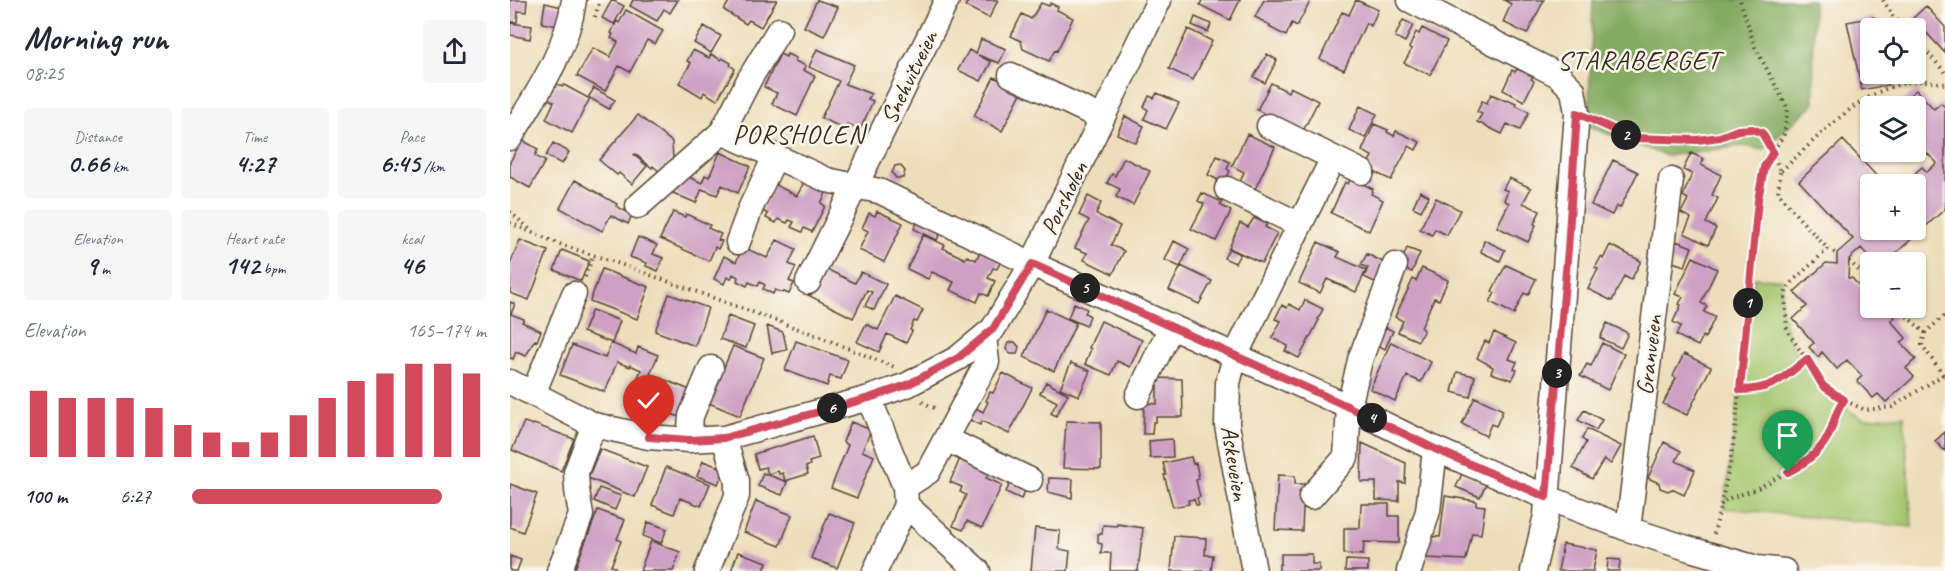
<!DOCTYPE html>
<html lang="en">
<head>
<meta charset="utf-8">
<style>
  body { margin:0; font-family:Caveat,sans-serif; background:#f6f6f7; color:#1f2937; height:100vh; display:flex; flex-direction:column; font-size:22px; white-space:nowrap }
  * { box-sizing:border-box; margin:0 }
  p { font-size:20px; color:#747a83 }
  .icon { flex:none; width:33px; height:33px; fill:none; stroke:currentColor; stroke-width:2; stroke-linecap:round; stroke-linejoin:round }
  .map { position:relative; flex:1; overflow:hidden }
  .drawer { display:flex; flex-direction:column; background:#fff; width:510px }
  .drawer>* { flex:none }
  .buttons { position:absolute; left:1350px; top:18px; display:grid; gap:12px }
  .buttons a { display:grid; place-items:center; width:66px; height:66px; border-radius:6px; background:#fff; box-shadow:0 2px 4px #0004; font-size:30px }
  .pin { position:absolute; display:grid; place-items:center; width:51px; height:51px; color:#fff; margin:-62px -26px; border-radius:50% 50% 50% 0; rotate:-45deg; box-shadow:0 0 6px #0007 }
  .pin .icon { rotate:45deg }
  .km { position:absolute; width:30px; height:30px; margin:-15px; border-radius:50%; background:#222; color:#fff; font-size:16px; line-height:30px; text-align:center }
  .round { display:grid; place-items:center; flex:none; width:63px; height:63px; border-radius:6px; background:#f6f6f7 }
  .summary { display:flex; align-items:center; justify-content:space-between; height:102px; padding:0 24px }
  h1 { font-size:33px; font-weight:600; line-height:45px }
  .stats { display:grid; grid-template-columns:repeat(3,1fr); gap:9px; height:102px; padding:6px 24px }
  .stats div { display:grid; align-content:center; border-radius:6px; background:#f6f6f7; text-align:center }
  .stats b { font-size:26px; font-weight:600 }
  .stats small { font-size:16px; font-weight:400 }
  .stats p { font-size:16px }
  .chart { height:168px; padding:12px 24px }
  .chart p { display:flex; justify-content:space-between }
  .chart svg { width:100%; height:108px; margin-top:6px; stroke:#d1495b; stroke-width:6 }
  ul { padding:0 24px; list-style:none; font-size:20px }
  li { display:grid; grid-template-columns:96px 72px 1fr; align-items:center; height:45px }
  li i { height:15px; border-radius:8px; background:#d1495b }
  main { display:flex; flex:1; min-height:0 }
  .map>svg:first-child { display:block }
</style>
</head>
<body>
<main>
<section class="drawer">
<div class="summary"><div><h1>Morning run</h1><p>08:25</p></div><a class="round"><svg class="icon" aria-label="share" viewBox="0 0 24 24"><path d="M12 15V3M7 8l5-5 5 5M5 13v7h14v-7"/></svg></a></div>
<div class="stats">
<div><p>Distance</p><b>0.66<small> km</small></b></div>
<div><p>Time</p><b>4:27</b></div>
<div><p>Pace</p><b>6:45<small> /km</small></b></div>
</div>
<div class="stats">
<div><p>Elevation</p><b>9<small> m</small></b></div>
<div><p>Heart rate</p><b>142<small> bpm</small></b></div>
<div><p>kcal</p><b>46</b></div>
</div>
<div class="chart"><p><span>Elevation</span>165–174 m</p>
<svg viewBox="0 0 160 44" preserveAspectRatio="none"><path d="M5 44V17M15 44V20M25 44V20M35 44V20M45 44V24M55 44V31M65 44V34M75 44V38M85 44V34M95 44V27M105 44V20M115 44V13M125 44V10M135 44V6M145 44V6M155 44V10"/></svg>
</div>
<ul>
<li><b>100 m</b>6:27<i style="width:85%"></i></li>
</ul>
</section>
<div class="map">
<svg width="1435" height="571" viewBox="0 0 1435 571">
  <rect width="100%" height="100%" fill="#fbf7ec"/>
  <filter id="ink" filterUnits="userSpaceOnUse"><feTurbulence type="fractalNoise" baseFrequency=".0167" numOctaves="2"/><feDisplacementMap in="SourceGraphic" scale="12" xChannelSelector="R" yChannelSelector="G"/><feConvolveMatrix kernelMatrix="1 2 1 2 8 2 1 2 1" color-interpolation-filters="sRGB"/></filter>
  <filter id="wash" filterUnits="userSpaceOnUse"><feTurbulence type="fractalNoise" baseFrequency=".008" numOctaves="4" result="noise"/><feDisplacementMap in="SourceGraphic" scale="24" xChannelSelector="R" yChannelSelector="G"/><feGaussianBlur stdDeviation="1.35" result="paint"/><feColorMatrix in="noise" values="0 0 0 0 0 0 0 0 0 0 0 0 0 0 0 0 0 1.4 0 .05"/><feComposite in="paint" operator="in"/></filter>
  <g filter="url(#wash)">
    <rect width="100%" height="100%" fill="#eddebb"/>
    <path fill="#a5c66f" stroke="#707846" stroke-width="1.5" d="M1244,278l28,1 -1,31 12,39 36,51 35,19 40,-4 8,112 -188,-19z"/>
    <path fill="#84ab62" stroke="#606a40" stroke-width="1.5" d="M1083,0h220l1,104 -51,46 -19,-4 -78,10 -78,-30z"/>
    <g id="blocks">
      <path fill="#cda0c4" d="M0,0h17l-1,12 -8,-1 -1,11h-7z
        M102,0l12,6 -10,18 -12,-6z
        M123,0h45l-8,13 -6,-4 -7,12 -27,-15z
        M220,0h47l-16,27 -12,-7 -3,4 -22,-14z
        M307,0l21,7 -14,29 -20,-9z
        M459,0h29l-9,18 -24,-12z
        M692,0h38l-10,20 -30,-15z
        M754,0h47l-14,26 -5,-3 -6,13 -17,-9 1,-2 -15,-8z
        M846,0l22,10 -7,16 -5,-3 -22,47 -24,-11 22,-47 7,3z
        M994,0h40l-17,34 -24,-12 8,-18z
        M35,3l17,4 -4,19 -16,-3z
        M531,3l8,3 1,-3 8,4 -1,3 16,8 -16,33 -2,-1 -6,11 -26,-12 -2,-8 -10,-5 11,-22 9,5z
        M1416,6l19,21v26l-32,-35z
        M116,10l37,21 -8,13 -8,-4 -17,32 -11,-6 -14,25 -28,-15 16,-28 17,9 8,-15 -7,-4 2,-4 -2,-1 6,-12 2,2z
        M685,17l16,7 -3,8 -16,-7z
        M1364,17l2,11h-6v46h16l2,11 -26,5 -15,-68z
        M893,20l10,5 -8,17 -10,-5z
        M0,23l22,3 -2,13 -20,-4z
        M194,26l17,10 -10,17 -17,-10z
        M912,28l25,13 -17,34 -26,-12 8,-14 -3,-1 7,-16 3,2z
        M678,29l24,12 -19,39 -24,-11z
        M471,39l25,10 -7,14 -21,-8 13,7 -10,19 -23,-11 11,-20 7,4z
        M307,49l37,16 -9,19 26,10 -3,5 5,2 -13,29 -13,-6 -2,5 -24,-11 18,-37 -30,-14z
        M183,50l16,8 2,-4 10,6 1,-2 9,5 -1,2 5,4 -18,31 -13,-8 -2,5 -23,-14 12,-20 -4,-2z
        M270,54l6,3 1,-3 9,4 -1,3 11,5 -3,4 12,6 -18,40 -25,-12 5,-11 -13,-6z
        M757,54l10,6 -12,23 -11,-6z
        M1007,69l16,7 -2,3 3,2 -10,20 -21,-11 9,-20 3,2z
        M484,77l28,14 -20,40 -28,-15z
        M46,83l6,4 2,-2 24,13 6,-10 21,12 -6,9 -19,-11 -18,35 -26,-14 8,-17 -7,-4z
        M761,83l17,9 2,-5 28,14 -16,32 -45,-23z
        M1406,90l18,19 7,-6 4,4v102l-59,53h-12l-13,-14 -12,11 -1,19h4l18,21v9h8l4,4 5,-4 8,9 -4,4 15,17 -5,5 15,16 -10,9 8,9 -28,25 -8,-8 -5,4 -16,-17 5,-5 -15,-16 -10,9 -15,-17 -4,5 -9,-10 5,-4 -21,-24 14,-13 -13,-14 32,-29 11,1v-11l16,-14 -54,-58 44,-41 41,44h-14v46h46v-46h-3l4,-3 -5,-5 10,-9 5,5 10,-9 -10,-10 -3,3h-11v-4h3v-46h-19z
        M647,93l22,10 -13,26 -22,-10 4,-9 -4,-3 5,-11 5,2z
        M981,94l15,7 1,-2 9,4 -1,2 14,7 -9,18 -13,-6 -5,10 -25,-12 5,-8 -5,-2 5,-11 5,2z
        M850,106l17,8 -12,24 -16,-8z
        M128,115l34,27 1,16 -12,15 -8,-7 -1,2 -17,-14 -1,1 13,11 -15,18 -13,-11 -2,2 -18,-15z
        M615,116l19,10 -8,17 -19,-9z
        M864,124l14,6 -1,2 7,4 2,-5 24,11 -4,8 -7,-4 -18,34 -25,-12 6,-12 -10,-5z
        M737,134l28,13 -20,42 -15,-7 4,-10 -12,-6z
        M12,140l16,9 -3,7 10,5 -15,27 -20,-11v-15z
        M43,143l16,9 -7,12 -16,-8z
        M210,152l30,14 -12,27 -16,-8 -5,10 -15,-6 -6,14 -23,-10 9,-19 20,9 3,-8 4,2z
        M1181,153l13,6 -3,6 20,10 -9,20 6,3 -12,25 10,5 -8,17 -24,-12 7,-15 -10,-5 7,-14 -5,-3 9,-22 -9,-4z
        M707,156l13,6 -3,7 3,2 -6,12 -16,-8z
        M614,158l26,13 -17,34 -17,-8 4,-8 -13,-6 5,-9 3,2z
        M1103,160l25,12 -18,36 -4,-2 -4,9 -21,-10z
        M390,165l5,6 -2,7h-7l-4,-5 3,-7z
        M841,178l22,11 -2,5 12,6 -14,31 -38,-18 14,-31 3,2z
        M999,178l22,10 -8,15 17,8 -6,13 2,1 -8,17 -31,-15 12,-24 -5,-3 4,-9 -5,-2z
        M65,180l42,24 -1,2 13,7 2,4 -3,7 -17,-9 -9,16 -42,-23z
        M295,180l22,11 -6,12 4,3 -13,26 -8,-4 -2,4 -11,-5 3,-5 -5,-2 -2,3 -9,-4 -2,4 -10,-5 2,-4 -7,-4 13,-26 23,12z
        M910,191l9,5 -8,15 -8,-4z
        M692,193l20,9 -2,3 11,6 -15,30 -25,-12 13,-25 -6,-3z
        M578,196l13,7 -5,11 24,12 -9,19 13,6 -11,23 -29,-14 3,-7 -12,-5 14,-28 -10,-5z
        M926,198l24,12 -13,25 -12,-6 -3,6 -12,-6z
        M367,211l26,12 -19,39 -25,-12 9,-19 -6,-3 7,-15 6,3z
        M163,212l12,5 1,-3 24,11 -2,3 13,6 -3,6 4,1 -4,8 -3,-2 -6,14 -49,-22z
        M409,218l23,11 -5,11 -23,-11z
        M744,218l13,6 -2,3 12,6 -15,30 -33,-15 11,-25 8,4z
        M413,235l22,10 -2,3 22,11 2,-3 9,4 6,-13 19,14 -4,8 -4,-1 -5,10 7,3 -7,15 -7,-3 -4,9 -27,-12 4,-8 -22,-10 -4,7 -21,-10z
        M128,237l19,8 -4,9 10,4 -5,13 -12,-5 1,-3 -17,-6z
        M10,240l28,11 -19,49 -19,-7v-29z
        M267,240l19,9 -7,15 7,3 -7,14 5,2 -5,11 -5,-2 -1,1 -8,-3 -2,4 -10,-5 2,-4 -5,-3 -2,4 -9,-4 -2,4 -10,-5 1,-4 -5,-3 -2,5 -4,-2 -3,7 -10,-5 10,-23 12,6 7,-15 24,11z
        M974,240l21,10 -5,11 -19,-9z
        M664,241l15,8 -9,18 -15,-7z
        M1166,241l16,6 -7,19 -16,-5z
        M808,242l22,10 -3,5 29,13 -10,22 -29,-13 -7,14 -21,-10z
        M1100,245l31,16 -10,19 -7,-4 -12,25 -24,-12 10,-20 -3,-1 6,-11 2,2z
        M897,248l13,5 -8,19 -13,-5z
        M719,249l11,5 -5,9 -11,-5z
        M52,250l27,11 -8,20 -27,-11z
        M857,254l22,11 -10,19 -15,-7 4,-9 -7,-3z
        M1183,257l24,12 -16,34 6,3 -3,6 11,5 -10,21 -2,-2 -5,10 -22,-11 5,-9 -8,-4 8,-17 -2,-1 4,-7 -8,-3z
        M996,265l30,14 -8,16 -4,-2 -10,21 -24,-12 5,-9 -3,-2z
        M310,266l35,17 6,-11 25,12 -12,26 -9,-4 7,-14 -5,-2 -14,28 -47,-24z
        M671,266l31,15 -13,23 -30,-14z
        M912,268l26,12 -9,20 -5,-2 -13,30 3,2 -6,11 -20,-9 5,-11 -8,-4 18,-38 3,2z
        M92,269l47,18 -12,32 -47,-18z
        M159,294l39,14 -13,38 -40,-15z
        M385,296l28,14 -6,12 -3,-1 -4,9 2,1 -6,12 -19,-9 -8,18 -22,-10 9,-18 12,6z
        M795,300l18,9 -5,10 1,1 -20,38 -14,-7 3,-5 -16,-8 9,-17 -6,-2 7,-14 5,3 2,-4 11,6z
        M0,302l5,2 -4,10 13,5 -2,3 19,9 -4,10 -2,-1 -2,3 -7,13 -10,-4 -3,7 -3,-1z
        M564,303l13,6 -2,4 5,3 -4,10 -18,-8z
        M536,309l30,14 -22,48 -30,-14z
        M82,310l28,11 -8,22 -29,-11z
        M218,316l26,10 -8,22 -26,-9z
        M591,321l41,19 -12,27 -13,-6 -6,14 -26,-11 6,-15 -2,-1z
        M1097,323l21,10 -7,15 -21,-10z
        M871,325l12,6 -8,18 -12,-6z
        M257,326l16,6 4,18 -15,3z
        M984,332l22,11 -7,16 8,3 -3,7 3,1 -5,10 -21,-7 2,-6 -16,-9 8,-17 4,2z
        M286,341l52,19 -7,19 -11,-3 -3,10 -42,-16z
        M505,342l4,5 -2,7h-7l-4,-5 2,-6z
        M881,342l40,20 -10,20 -14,-6 -12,25 -25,-12z
        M101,343l25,11 2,-7 20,8 -8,19 40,16 -11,27 -49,-20 11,-27 -11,-5v2l-13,-5 -12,30 -45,-17 12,-30 33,13z
        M1092,343l22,11 -16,36 -28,-14 7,-12 4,2z
        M223,346l31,12 -24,58 -31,-13z
        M1174,354l27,13 -24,48 -24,-11 13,-26 -3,-2z
        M561,363l19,8 -11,25 -19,-8z
        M947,372l18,4 -5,21 -18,-5z
        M493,373l29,15 -23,46 -27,-13 -2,4 -12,-6 6,-12 9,5 5,-10 -2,-1 4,-9 3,1z
        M647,378l25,1 1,38h-27v5h-3l-1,12h-9l1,-31 13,1z
        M536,382l22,12 -12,22 -5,-3 6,-11 -17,-9z
        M965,397l28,13 -7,16 -5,-2 -5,12 -24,-12z
        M1074,410l18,10 -6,10 -18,-10z
        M556,421l35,1v47l-38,-1z
        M14,422l9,3 1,-1 40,15 -13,32 -49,-21z
        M341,422l20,8 -9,21 12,5 -17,42 -26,-10 17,-43 -5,-3z
        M1077,429l34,17 -10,18 -7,-5 -12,20 -19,-11 13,-26 -4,-3z
        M1435,432v19l-10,-10z
        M303,436l6,23 -10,3 1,3 -4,2 2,7 -23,7 -2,-8 -4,1 -1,-3 -10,3 -2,-7 -8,2 -4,-15z
        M662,439l1,18 -23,1 -1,-17z
        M1154,442l17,9 -5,10 19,9 -11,25 -12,-6 -4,2 -8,-3 -1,-5 -11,-5z
        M852,443l44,20 -1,20 -6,-1v19l-23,-1v-18h-15z
        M90,449l47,18 -12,30 -47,-19z
        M451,456l30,13 -5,9 16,7 -20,43 -15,-7 -4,9 -10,-4 13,-31 -6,-3 2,-5 -12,-5z
        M681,457l2,7 3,-1 3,16 -3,1 4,17 -3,1 2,7h-3l-2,-6 -6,1 1,4 -16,3 -9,-32h2l-3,-12z
        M193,461l21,8 -6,15 -21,-8z
        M156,467l44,17 -9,22 -21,-8 -6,16 -22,-9z
        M253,473l24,9 -5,13 -24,-9z
        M952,474l24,10 -6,13 -24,-10z
        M768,475l17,1v8h9l-2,47 -27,-1z
        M539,478l24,1 -1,19 -24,-6z
        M501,481l15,8 -5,10 -15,-7z
        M0,484l27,10 -14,38 -13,-5z
        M89,488l22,8 -6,14 -21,-9z
        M935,496l31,5v4l9,1 -4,28 -9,-1 -6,27 -39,-2 2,-22 11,1z
        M246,501l36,14 -12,31 -36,-14z
        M851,504h28v12h10v27l-35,-1 -1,13 -19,-1v-26h16z
        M88,510l27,10 -8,19 4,2 -10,25 4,1 -2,4h-39z
        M319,513l26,10 -18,45 -26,-10z
        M138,522l19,7 -6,14 -18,-7z
        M607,524l26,4 -5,43h-28l1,-18h-10l1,-9 -4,-1v-9h4l1,-9 14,1z
        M525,528l25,3 -1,18 11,2 -2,20h-37z
        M664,536l32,2 -1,17h8l-2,16h-40z
        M141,541l29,11 -7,19h-33z
        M1053,544l34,6 -4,21h-35z
        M228,552l29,10 -3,9h-33z
        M771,554h31v10h7v7h-40v-7h2z
        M0,556l11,4 -4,11h-7z
        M1098,559l12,1 -1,11h-12z
        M836,560l22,1v10h-23z"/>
    </g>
  </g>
  <g filter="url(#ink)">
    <use href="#blocks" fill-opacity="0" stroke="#564536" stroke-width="1.5"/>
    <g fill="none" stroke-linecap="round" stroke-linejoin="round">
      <g stroke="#564536" stroke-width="27">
        <path id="minor" d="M900,0l148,75 15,15 4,23 -31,402 -13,56
          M501,75l91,43
          M759,126l93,46
          M212,132l105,48 52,11 153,73 317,143 86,42 111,48 82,32 62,20 67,19 27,3
          M0,138c26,-43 57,-87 64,-138
          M717,189l73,36
          M128,206l84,-74 28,-54 29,-48
          M228,242l13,-35 24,-50
          M298,282l139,-282
          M0,382l84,43 55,12 40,3 35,-2 145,-40 38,-13 51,-27 35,-29 39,-65 127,-264
          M23,394l41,-100
          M628,396l33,-69
          M359,398l36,89 1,18 -31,66
          M436,439l84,41
          M179,440l2,-24 20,-48
          M395,487l23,-15 59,-110 -3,-25
          M801,497l35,-40 3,-50 11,-47 35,-95
          M396,505l72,66
          M1118,529l43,-349
          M49,571l22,-56 -4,-25 -1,-18 18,-47
          M197,571l30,-75v-15l-13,-43
          M744,571l-27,-146 1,-42 7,-27 98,-198
          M899,571l19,-60 7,-62"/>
      </g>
      <path stroke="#564536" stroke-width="4" stroke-dasharray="1.5 4.5" stroke-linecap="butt" d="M1373,0l10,16 11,12
        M85,17l5,-17
        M1406,40l29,32
        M1087,122l36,16 64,2 23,-3 18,-7 14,-1 10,4 9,12 9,27c39,-35 82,-86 137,-91 9,-1 19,2 28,3
        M1270,172l-2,20 20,25 30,32 -34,31 -7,9 -2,6 2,35 36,56 21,14 21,10 27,-3 51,-32 2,2
        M0,212l23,20
        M0,223l49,21 61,20 190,69 84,34
        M1318,249l9,5
        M1339,261l21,20
        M75,277l8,-21
        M1388,308l27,25 -3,12 21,30
        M1415,333l20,-18
        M1230,389c34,0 42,-10 67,-30
        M412,402l15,7
        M1210,505l7,-6 27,-9 51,-27 12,-11 13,-20 6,-20 8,-12
        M1204,534l16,-70 5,-32 23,-232 6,-33 20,-33 4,-25 -33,-62 -15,-47"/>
      <use href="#minor" stroke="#fff" stroke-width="24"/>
    </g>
  </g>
  <g fill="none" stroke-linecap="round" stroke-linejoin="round" filter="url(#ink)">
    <g stroke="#fff" stroke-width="12">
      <path id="route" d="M139,437l40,3 35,-2 145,-40 38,-13 51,-27 35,-29 39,-65 317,143 86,42 111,48 22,-248 9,-136 56,25 64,2 23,-3 18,-7 14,-1 10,4 11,19 -9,15 -6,33 -18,190c34,-1 42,-11 67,-31l16,27 21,14c-8,11 -9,18 -13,30 -8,20 -25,33 -43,42"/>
    </g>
    <use href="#route" stroke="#d1495b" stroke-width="8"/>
  </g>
  <g text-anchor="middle" stroke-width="5" stroke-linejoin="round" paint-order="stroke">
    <g font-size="24" fill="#3b2a1e" stroke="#fbf7ec">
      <text transform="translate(399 77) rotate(-64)" y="8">Snehvitveien</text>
      <text transform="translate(554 198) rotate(-64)" y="8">Porsholen</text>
      <text transform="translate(1139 355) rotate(-83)" y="8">Granveien</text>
      <text transform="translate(725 463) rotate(81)" y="8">Askeveien</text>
    </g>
    <g font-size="26" letter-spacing="1.5" fill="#3b2a1e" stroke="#fbf7ec">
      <text x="289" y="143">PORSHOLEN</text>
    </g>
    <g font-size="27" letter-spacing="1.5" fill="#3b2a1e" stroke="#fbf7ec">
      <text x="1129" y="69">STARABERGET</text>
    </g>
  </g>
</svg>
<div class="buttons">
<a><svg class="icon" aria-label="locate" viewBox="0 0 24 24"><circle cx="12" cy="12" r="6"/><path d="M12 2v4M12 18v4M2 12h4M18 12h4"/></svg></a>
<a><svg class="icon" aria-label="layers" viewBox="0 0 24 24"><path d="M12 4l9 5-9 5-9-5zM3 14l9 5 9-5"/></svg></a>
<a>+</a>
<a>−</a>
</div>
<div class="pin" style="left:1278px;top:472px;background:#1e9e55"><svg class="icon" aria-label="arrive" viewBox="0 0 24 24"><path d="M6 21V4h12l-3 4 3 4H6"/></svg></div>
<div class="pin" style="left:139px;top:437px;background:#d93025"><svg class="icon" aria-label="check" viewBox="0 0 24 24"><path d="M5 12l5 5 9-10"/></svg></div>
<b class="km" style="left:1238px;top:303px">1</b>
<b class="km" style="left:1116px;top:135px">2</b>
<b class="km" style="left:1047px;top:373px">3</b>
<b class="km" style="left:862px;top:418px">4</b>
<b class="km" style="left:575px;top:288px">5</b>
<b class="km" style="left:322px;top:408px">6</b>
</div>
</main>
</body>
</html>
